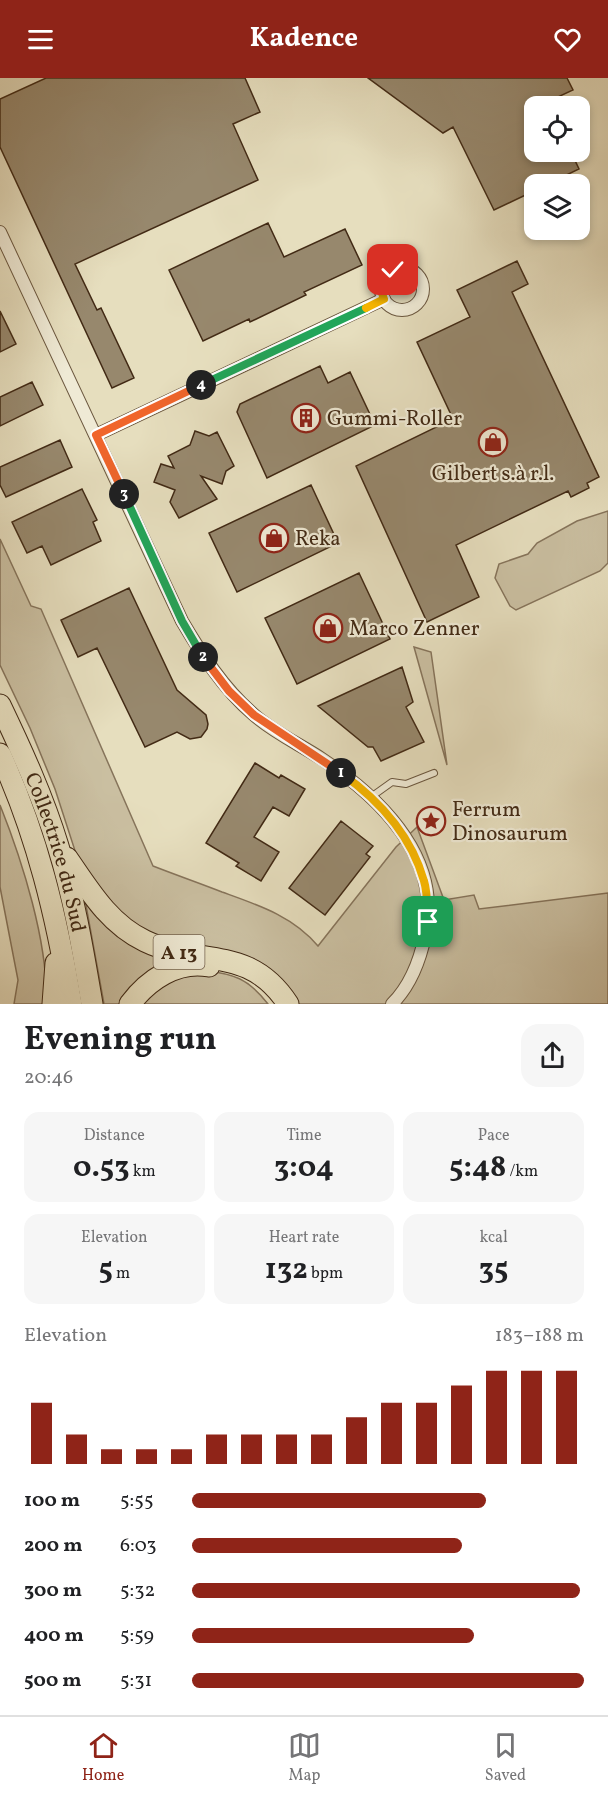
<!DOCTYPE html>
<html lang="en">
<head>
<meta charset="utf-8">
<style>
  body { margin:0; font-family:Vollkorn,serif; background:#f6f6f6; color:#202124; height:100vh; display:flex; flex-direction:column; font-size:22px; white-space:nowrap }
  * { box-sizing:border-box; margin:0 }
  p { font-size:20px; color:#757577 }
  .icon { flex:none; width:33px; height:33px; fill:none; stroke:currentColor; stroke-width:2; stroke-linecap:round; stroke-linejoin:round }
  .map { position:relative; height:926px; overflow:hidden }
  .sheet { display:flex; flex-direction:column; background:#fff; flex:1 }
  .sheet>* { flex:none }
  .buttons { position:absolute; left:524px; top:18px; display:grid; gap:12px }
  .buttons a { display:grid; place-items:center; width:66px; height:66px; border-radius:12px; background:#fff; box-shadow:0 3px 9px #0003; font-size:30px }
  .pin { position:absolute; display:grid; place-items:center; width:51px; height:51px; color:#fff; margin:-26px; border-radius:12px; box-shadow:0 3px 9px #0006 }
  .km { position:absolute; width:30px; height:30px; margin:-15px; border-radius:50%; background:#222; color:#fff; font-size:16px; line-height:30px; text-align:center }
  .round { display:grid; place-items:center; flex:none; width:63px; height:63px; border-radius:18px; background:#f6f6f6 }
  .overview { display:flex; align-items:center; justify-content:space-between; height:102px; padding:0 24px }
  h1 { font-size:33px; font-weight:700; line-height:45px }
  .metrics { display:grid; grid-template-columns:repeat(3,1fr); gap:9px; height:102px; padding:6px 24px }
  .metrics div { display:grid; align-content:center; border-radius:15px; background:#f6f6f6; text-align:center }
  .metrics b { font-size:30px; font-weight:700 }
  .metrics small { font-size:16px; font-weight:400 }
  .metrics p { font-size:16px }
  .chart { height:168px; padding:12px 24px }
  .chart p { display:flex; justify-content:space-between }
  .chart svg { width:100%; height:108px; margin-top:6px; stroke:#8f2418; stroke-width:6 }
  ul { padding:0 24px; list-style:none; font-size:20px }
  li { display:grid; grid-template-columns:96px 72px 1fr; align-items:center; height:45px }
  li i { height:15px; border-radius:8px; background:#8f2418 }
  header { display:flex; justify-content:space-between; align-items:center; height:78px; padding:0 24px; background:#8f2418; color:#fff; font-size:27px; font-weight:700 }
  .menu { display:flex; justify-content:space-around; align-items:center; height:84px; border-top:2px solid #e0e0e0; background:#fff; font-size:16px; color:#757577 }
  .menu a { display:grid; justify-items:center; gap:3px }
  .menu .selected { color:#8f2418 }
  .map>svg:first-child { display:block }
</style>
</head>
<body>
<header><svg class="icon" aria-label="menu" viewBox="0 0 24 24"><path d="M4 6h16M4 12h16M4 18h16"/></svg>Kadence<svg class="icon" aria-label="heart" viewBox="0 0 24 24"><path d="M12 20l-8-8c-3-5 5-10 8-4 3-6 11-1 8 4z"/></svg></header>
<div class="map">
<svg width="608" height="926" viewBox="0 0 608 926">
  <rect width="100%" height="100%" fill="#e6debe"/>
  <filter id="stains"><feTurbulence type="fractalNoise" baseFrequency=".00333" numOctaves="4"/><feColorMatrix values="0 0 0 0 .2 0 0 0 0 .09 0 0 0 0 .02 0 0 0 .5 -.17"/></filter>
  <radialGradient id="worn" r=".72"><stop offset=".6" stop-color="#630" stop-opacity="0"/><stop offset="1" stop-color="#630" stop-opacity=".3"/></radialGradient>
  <path fill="#cabfa1" stroke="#86745b" stroke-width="1.5" d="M608,433v52l-8,8 -84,39 -6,-4 -15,-28 4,-14 29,-10 9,-11 40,-22z
    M0,461l31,67 10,3 112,257c23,9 46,17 69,26 36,13 71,24 96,54l78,-99 21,-20 27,73 30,-5 5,14 129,-16v111h-313l-9,-16 -115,-43 -48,-24 -45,-61 -23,-71 -25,-61 -30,-63z
    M414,569l17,5 16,113z
    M0,727c22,55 49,140 46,199h-32l4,-24 -18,-93z
    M83,811l13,17 106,54 -79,44h-19z
    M202,892c32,4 46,8 66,34h-132l24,-23z"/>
  <path fill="#97886d" stroke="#422a15" stroke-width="1.5" d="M46,0h199l15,34 -27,12 25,56 -183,84 22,46 4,-2 33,70 -22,10 -112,-241v-48z
    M368,0h199l6,12 -26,12 2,4h-15v46h37l8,17 -31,15h-14v7l-40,19 -41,-83 -10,6z
    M268,145l16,34 61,-28 17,36 -58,27 2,3 -56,27 -1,-3 -46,22 -34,-71z
    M517,183l11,23 -16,8 87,185 -12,6 2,5 -18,9 -3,-6 -112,54 23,52 -52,25 -71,-156 97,-47 -36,-77 53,-25 -13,-27z
    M0,233l16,33 -16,8z
    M320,288l8,17 22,-11 25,53 -108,53 -30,-66 3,-8z
    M32,304l11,23 -43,21v-29z
    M195,353l14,5 8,-4 17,34 -8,5 -4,13 -21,-8 16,23 -38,19 -9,-16 5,-12 -21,-8 7,-18 13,4 -6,-12 22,-11z
    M60,362l12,27 -66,30 -6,-12v-18z
    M311,407l27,58 -101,49 -28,-59z
    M82,411l15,31 -4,2 8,19 -50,24 -9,-19 -15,7 -15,-31z
    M359,495l31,66 -93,45 -32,-66z
    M129,510l48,102 29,25 2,9 -1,5 -6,8 -11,2 -13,-7 -32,15 -48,-99 -19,9 -17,-37z
    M402,589l11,35 -7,5 18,35 -43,19 -8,-14h-5l-50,-41z
    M255,685l24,15 2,-3 24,14 -16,27 -16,-9 -19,30 25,15 -18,29 -25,-15 3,-3 -33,-20z
    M341,743l32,25 -7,8 4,3 -45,58 -36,-27z"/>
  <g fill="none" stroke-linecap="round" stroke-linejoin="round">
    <g stroke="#6b573f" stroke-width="8">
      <path id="service" d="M371,719l21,-15 14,2 28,-11"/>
    </g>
    <g stroke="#6b573f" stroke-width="14">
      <path id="minor" d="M0,154l182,389c20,34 41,67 71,93 20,18 46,30 69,45 58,39 121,99 103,177 -5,24 -15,50 -33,68
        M381 211a21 21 0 1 1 42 0a21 21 0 1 1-42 0Z
        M96,357l288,-136"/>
    </g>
    <g stroke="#422a15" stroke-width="23">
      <g id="motorway">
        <path id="s1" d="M0,627c22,46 43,92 58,141 16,51 25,105 34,158"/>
        <path d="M0,676c37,80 57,164 71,250"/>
        <path d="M67,780c22,32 42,66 78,83 54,26 104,3 143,63"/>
        <path d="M53,926l3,-41"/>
        <path d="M130,926c18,-24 47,-44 79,-38"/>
      </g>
    </g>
    <use href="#service" stroke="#efead5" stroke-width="6"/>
    <use href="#minor" stroke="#efead5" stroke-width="12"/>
    <use href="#motorway" stroke="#e6debe" stroke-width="21"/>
  </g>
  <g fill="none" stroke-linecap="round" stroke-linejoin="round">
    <g stroke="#fff" stroke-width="12">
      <path id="split-1" d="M341,695c38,27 70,62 83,108 4,13 3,28 4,41"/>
    </g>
    <g stroke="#fff" stroke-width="12">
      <path id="split-2" d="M203,579l26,34 25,24 87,58"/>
    </g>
    <g stroke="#fff" stroke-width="12">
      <path id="split-3" d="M124,416l58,127 21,36"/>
    </g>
    <g stroke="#fff" stroke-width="12">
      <path id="split-4" d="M124,416l-28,-59 105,-50"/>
    </g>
    <g stroke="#fff" stroke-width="12">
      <path id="split-5" d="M201,307l165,-77"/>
    </g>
    <g stroke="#fff" stroke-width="12">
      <path id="split-6" d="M366,230l18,-9c-5,-12 -2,-21 9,-29"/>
    </g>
    <use href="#split-1" stroke="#f5b400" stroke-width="8"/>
    <use href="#split-2" stroke="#f0652b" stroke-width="8"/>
    <use href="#split-3" stroke="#22a559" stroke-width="8"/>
    <use href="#split-4" stroke="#f0652b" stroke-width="8"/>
    <use href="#split-5" stroke="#22a559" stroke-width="8"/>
    <use href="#split-6" stroke="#f5b400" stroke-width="8"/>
  </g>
  <defs>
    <g id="building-ring" transform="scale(1.5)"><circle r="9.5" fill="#efead5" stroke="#8f2418" stroke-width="1.5"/><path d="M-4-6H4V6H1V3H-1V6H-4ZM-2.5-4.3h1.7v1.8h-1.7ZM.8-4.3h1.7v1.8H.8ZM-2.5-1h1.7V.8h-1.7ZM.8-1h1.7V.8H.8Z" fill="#8f2418"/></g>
    <g id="shop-ring" transform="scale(1.5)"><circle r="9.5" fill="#efead5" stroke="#8f2418" stroke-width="1.5"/><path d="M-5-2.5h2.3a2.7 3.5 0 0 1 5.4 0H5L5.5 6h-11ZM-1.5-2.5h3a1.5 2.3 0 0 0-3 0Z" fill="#8f2418"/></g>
    <g id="sight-ring" transform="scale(1.5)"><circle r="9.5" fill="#efead5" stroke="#8f2418" stroke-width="1.5"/><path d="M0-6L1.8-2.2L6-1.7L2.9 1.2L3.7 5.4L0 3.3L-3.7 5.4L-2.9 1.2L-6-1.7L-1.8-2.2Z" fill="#8f2418"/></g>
  </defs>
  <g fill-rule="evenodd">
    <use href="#building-ring" x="306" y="340"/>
    <use href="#shop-ring" x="493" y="364"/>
    <use href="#shop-ring" x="274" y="460"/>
    <use href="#shop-ring" x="328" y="550"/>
    <use href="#sight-ring" x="431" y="743"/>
  </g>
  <g text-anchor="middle" stroke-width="4.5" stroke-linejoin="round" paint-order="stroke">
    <rect fill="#efead5" stroke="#76644f" stroke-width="1.5" x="153.5" y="857" width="51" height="34" rx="4.5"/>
    <g font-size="20" font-weight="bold" fill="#422a15">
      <text x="179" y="881">A 13</text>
    </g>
    <g font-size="21" fill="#422a15" stroke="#efead5" text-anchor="start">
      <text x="327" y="347">Gummi-Roller</text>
      <text x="493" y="402" text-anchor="middle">Gilbert s.à r.l.</text>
      <text x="295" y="467">Reka</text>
      <text x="349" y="557">Marco Zenner</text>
      <text x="452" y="738">Ferrum<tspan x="452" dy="24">Dinosaurum</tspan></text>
    </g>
    <g font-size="21" fill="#422a15" stroke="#efead5">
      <text dy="7" stroke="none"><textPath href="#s1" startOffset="158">Collectrice du Sud</textPath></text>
    </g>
  </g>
  <rect width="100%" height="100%" filter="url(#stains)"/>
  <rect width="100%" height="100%" fill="url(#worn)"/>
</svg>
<div class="buttons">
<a><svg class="icon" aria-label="locate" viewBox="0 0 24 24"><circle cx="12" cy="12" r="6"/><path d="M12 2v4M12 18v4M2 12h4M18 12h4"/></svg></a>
<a><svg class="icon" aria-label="layers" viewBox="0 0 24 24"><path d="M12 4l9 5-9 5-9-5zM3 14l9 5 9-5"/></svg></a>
</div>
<div class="pin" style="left:428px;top:844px;background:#1e9e55"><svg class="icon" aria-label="arrive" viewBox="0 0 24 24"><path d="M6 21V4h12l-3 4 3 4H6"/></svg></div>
<div class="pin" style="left:393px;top:192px;background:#d93025"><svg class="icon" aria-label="check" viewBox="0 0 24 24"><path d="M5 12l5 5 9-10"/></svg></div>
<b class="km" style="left:341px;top:695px">1</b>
<b class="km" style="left:203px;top:579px">2</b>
<b class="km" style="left:124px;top:416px">3</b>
<b class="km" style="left:201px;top:307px">4</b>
</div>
<section class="sheet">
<div class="overview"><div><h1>Evening run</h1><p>20:46</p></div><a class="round"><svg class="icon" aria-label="share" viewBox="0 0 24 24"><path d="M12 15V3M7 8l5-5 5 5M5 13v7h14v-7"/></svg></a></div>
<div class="metrics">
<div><p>Distance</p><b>0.53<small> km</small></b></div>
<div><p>Time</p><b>3:04</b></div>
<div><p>Pace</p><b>5:48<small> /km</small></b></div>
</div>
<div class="metrics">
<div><p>Elevation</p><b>5<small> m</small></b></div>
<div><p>Heart rate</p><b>132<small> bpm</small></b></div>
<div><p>kcal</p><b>35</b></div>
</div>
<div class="chart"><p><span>Elevation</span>183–188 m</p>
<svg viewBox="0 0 160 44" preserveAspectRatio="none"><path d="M5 44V19M15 44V32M25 44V38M35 44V38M45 44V38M55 44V32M65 44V32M75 44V32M85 44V32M95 44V25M105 44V19M115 44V19M125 44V12M135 44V6M145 44V6M155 44V6"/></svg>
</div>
<ul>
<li><b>100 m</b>5:55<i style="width:75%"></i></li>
<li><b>200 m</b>6:03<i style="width:69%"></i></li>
<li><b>300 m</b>5:32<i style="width:99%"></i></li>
<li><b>400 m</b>5:59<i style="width:72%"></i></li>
<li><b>500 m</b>5:31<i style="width:100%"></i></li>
</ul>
</section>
<nav class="menu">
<a class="selected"><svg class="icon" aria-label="home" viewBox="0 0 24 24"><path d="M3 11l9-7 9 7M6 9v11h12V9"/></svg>Home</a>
<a><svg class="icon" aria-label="map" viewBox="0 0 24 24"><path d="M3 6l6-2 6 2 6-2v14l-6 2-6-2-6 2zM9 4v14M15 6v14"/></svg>Map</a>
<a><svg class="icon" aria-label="saved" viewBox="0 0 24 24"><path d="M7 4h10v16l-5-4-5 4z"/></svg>Saved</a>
</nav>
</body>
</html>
